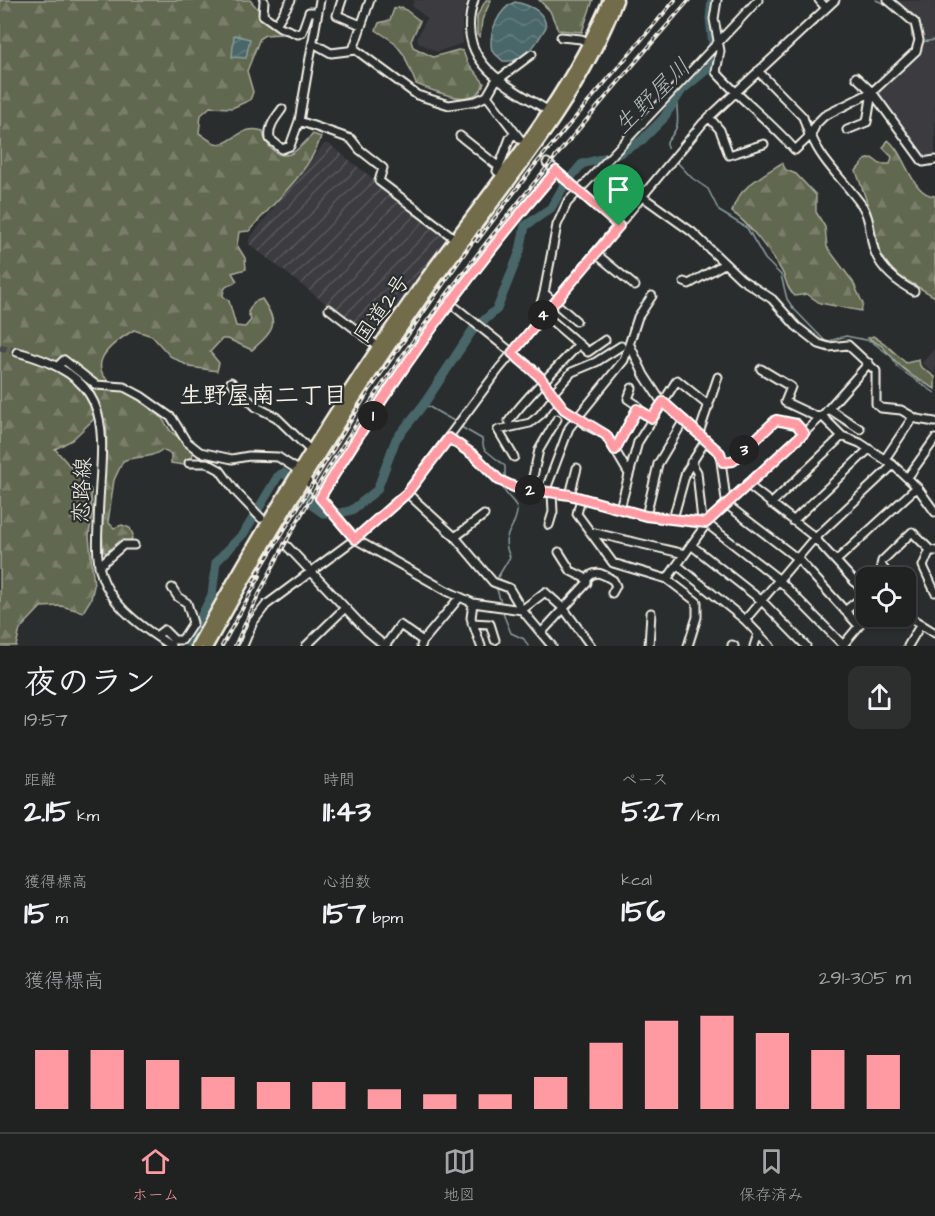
<!DOCTYPE html>
<html lang="ja">
<head>
<meta charset="utf-8">
<style>
  body { margin:0; font-family:"Architects Daughter","Klee One",sans-serif; background:#2d2f2f; color:#f1f3f6; height:100vh; display:flex; flex-direction:column; font-size:22px; white-space:nowrap }
  * { box-sizing:border-box; margin:0 }
  p { font-size:20px; color:#a2a4a5 }
  .icon { flex:none; width:33px; height:33px; fill:none; stroke:currentColor; stroke-width:2; stroke-linecap:round; stroke-linejoin:round }
  .map { position:relative; height:646px; overflow:hidden }
  .drawer { display:flex; flex-direction:column; background:#202222; flex:1 }
  .drawer>* { flex:none }
  .controls { position:absolute; left:856px; top:567px; display:grid; gap:12px }
  .controls a { display:grid; place-items:center; width:60px; height:60px; border-radius:12px; background:#202222; box-shadow:0 2px 4px #0004,0 0 0 2px #3d3f40; font-size:30px }
  .pin { position:absolute; display:grid; place-items:center; width:51px; height:51px; color:#fff; margin:-62px -26px; border-radius:50% 50% 50% 0; rotate:-45deg; box-shadow:0 0 6px #0007 }
  .pin .icon { rotate:45deg }
  .km { position:absolute; width:30px; height:30px; margin:-15px; border-radius:50%; background:#222; color:#fff; font-size:16px; line-height:30px; text-align:center }
  .round { display:grid; place-items:center; flex:none; width:63px; height:63px; border-radius:12px; background:#2d2f2f }
  .summary { display:flex; align-items:center; justify-content:space-between; height:102px; padding:0 24px }
  h1 { font-size:33px; font-weight:700; line-height:45px }
  .stats { display:grid; grid-template-columns:repeat(3,1fr); gap:9px; height:102px; padding:6px 24px }
  .stats div { display:grid; align-content:center }
  .stats b { font-size:30px; font-weight:700 }
  .stats small { font-size:16px; font-weight:400 }
  .stats p { font-size:16px }
  .chart { height:168px; padding:12px 24px }
  .chart p { display:flex; justify-content:space-between }
  .chart svg { width:100%; height:108px; margin-top:6px; stroke:#ff9aa2; stroke-width:6 }
  .menu { display:flex; justify-content:space-around; align-items:center; height:84px; border-top:2px solid #3d3f40; background:#202222; font-size:16px; color:#a2a4a5 }
  .menu a { display:grid; justify-items:center; gap:3px }
  .menu .active { color:#ff9aa2 }
  .map>svg:first-child { display:block }
</style>
</head>
<body>
<div class="map">
<svg width="935" height="646" viewBox="0 0 935 646">
  <defs>
    <pattern id="industrial-furrows" width="10" height="10" patternUnits="userSpaceOnUse" patternTransform="scale(1.5)"><rect width="10" height="10" fill="#3b3b41"/><path d="M-1 1l2-2M0 10L10 0M9 11l2-2" fill="none" stroke="#58585c"/></pattern>
    <pattern id="forest-firs" width="22" height="20" patternUnits="userSpaceOnUse" patternTransform="scale(1.5)"><rect width="22" height="20" fill="#61684f"/><path d="M5 1l3.5 6h-7zM16 11l3.5 6h-7z" fill="#787e68"/></pattern>
    <pattern id="water-waves" width="16" height="10" patternUnits="userSpaceOnUse" patternTransform="scale(1.5)"><rect width="16" height="10" fill="#486669"/><path d="M0 5q4-4 8 0t8 0" fill="none" stroke="#637c7e"/></pattern>
  </defs>
  <rect width="100%" height="100%" fill="#2a2d2e"/>
  <filter id="ink" filterUnits="userSpaceOnUse"><feTurbulence type="fractalNoise" baseFrequency=".0167" numOctaves="2"/><feDisplacementMap in="SourceGraphic" scale="12" xChannelSelector="R" yChannelSelector="G"/><feConvolveMatrix kernelMatrix="1 2 1 2 8 2 1 2 1" color-interpolation-filters="sRGB"/></filter>
  <g filter="url(#ink)">
    <path fill="#3b3b41" d="M414,0h53l-5,22 1,21 -26,9 -18,-9 -2,-5 10,-20 -15,-12z
      M935,0v157l-12,2 -47,-64 32,-34 11,-8 2,-13 -3,-17 -22,-22z
      M935,348v26l-13,-11z"/>
    <path fill="url(#industrial-furrows)" d="M324,144h5l119,94 -74,103 -125,-97v-5z"/>
    <path fill="url(#forest-firs)" stroke="#aaac9c" stroke-width="1.5" d="M0,0h250c15,16 13,22 34,34l-19,1 -5,3 -13,33 6,21 -3,8 -18,8 -22,-1 -9,8 -2,18c5,3 10,8 16,10 15,5 26,-20 48,-12 1,12 13,28 27,23 8,-3 17,-14 23,-20l8,3c-12,36 -48,66 -72,94l-10,1 -2,13 8,13 1,11 -14,4 5,8c-7,7 -13,1 -14,15l6,5 7,25 9,1 6,-7 -3,-8 6,-10 8,-3c18,26 12,31 -10,51l-24,-11h-6l-12,13 9,11 -2,8 -27,-4 -20,-11 -18,-20 -18,-6c-25,15 -54,38 -13,59 7,4 15,5 22,10 10,8 20,20 27,31 6,8 16,9 23,22l-1,7 -8,6 -13,-2v-9l-9,-4c-14,10 -25,5 -39,11l-9,19 -6,42 6,6 8,-3 8,3 3,7 -3,7 -13,3 -7,8 -6,-1c-7,-43 6,-89 2,-133h-12l-22,21 -17,9 36,41 1,22 -3,24 5,50 -3,13 -8,13 -22,-6 -20,1 -21,22 -4,17h-16z
      M486,0h5l-9,20 -2,17 -3,-2v-19z
      M539,0h54l-11,32 -24,-2 -8,-19z
      M402,7l18,14 -9,20 2,6 20,10 25,-7 5,1 4,11 17,21c-8,28 -49,8 -68,1l-12,-29 -10,-13 -18,-12 3,-7 11,-3 4,-11z
      M888,140c18,14 23,55 47,56v101l-41,-24 -15,-21 -6,-33 -17,-48 9,-11 7,-2 8,6h10l2,-7 -9,-9z
      M782,163l4,7 10,4 20,21v17l9,15 2,20 26,35 10,22 -2,7 -41,-8 -13,-9 -12,2c-10,-8 -8,-18 -15,-28 -11,-17 -32,-46 -48,-56 5,-24 31,-37 50,-49z
      M873,336l11,7 22,20 13,-3 1,6 15,11v12l-21,-12 -15,-12 -17,-19 -14,-8z"/>
    <path fill="url(#water-waves)" stroke="#8d9e9c" stroke-width="1.5" d="M515,2c15,3 30,10 31,25 -10,17 -20,36 -43,34l-11,-10c-4,-17 6,-42 23,-49z
      M234,35l16,4 -4,19 -14,-1z"/>
    <g fill="none" stroke-linecap="round" stroke-linejoin="round">
      <path stroke="#8d9e9c" stroke-width="1.5" d="M876,0l11,5 24,20 1,12 4,5
        M921,42l14,-2
        M667,148v-6c16,-20 9,-19 10,-45
        M676,161l16,17 16,11 11,22 28,17 18,31 16,16 6,24 6,9 33,34 20,-6 25,5 21,16 6,11 37,25
        M424,404l30,17
        M461,427l21,12 2,10 21,17v13
        M496,580l14,-23c-11,-24 5,-25 7,-46 0,-11 -13,-14 -14,-25
        M496,586l5,17
        M502,611l9,22 13,6 4,7"/>
      <path stroke="#486669" stroke-width="9" d="M188,642l24,-47 4,-33 28,-29 34,-57 5,-3 20,15 10,18 10,7h18l11,-3 25,-20 19,-51 28,-35 48,-73 25,-22 23,-58 5,-25 26,-18 14,-24 17,-20 36,-10 23,-13 22,-22 19,-29 28,-23 4,-12 -4,-37 2,-18"/>
      <path stroke="#484a4a" stroke-width="7" stroke-dasharray="7 3.5" stroke-linecap="butt" d="M531,149l16,14
        M0,347l17,5
        M271,528l16,18"/>
      <g stroke="#f4f1e8" stroke-width="11">
        <path id="minor" d="M342,0l-5,15 24,10
          M474,0c-21,63 33,85 78,113
          M717,0l-3,19 6,32 -4,21c25,28 55,50 79,78l16,-15
          M819,0l7,8
          M888,0l27,23 4,17 -3,11 -44,41 -48,24 -8,8 -5,11c11,28 35,47 52,72 9,15 6,30 12,45 6,17 23,31 39,39
          M264,1l-1,14 17,12 18,7 4,-2 7,-20h9
          M277,23l14,-23
          M561,37l20,2 8,4
          M313,43l18,10 25,-3 61,45 32,10 27,-4 11,-5 8,-14 37,-28
          M353,50l17,-50
          M758,71l45,46 6,18
          M856,77l16,15 51,70 12,-2
          M487,96l33,43
          M282,109c-7,10 -14,17 -12,30l12,10 8,-3 9,-25 21,-121
          M709,117l11,13 9,25 35,-11
          M299,121l52,18 9,11 23,18 -4,13 79,60
          M847,130l20,-8 5,-30
          M460,136l39,31 -2,4 5,4
          M547,163l72,63
          M499,167l11,-29 5,-5
          M643,197l49,35 49,47 31,20 24,27 23,18 10,3 19,-2 28,26v33l5,4 20,2 16,9 18,3
          M600,209l27,-32
          M595,253l40,33
          M684,282l5,2 35,-20
          M450,303l85,68 29,38 24,17 18,9 23,39
          M329,309l51,39
          M544,314l44,38 17,-12
          M576,321l-32,-28 13,-68 10,-22 191,-203
          M535,323l9,-30
          M630,345l14,30 15,23 61,55 6,47 4,7 68,52 61,67 -16,19
          M17,352c107,28 83,84 81,173 -1,20 -2,40 7,59 13,27 41,46 66,62
          M59,365l5,-5 32,25 28,2 17,9 31,22 14,23 14,11 32,7 17,-3 29,1 20,13 57,69 92,52 26,12 49,7 30,36
          M761,369l30,18 -6,15 32,15 5,-1 47,-53
          M231,382l25,25 20,10 35,34
          M632,388l-4,11 9,6v4
          M552,394l20,-22 24,-10 25,-16
          M829,409l31,20
          M509,421c20,-28 47,-51 70,-77
          M699,433l19,-56
          M449,438l26,18 24,24 15,7 56,8 76,21 60,7 71,55 67,68
          M615,450l22,-41 15,9
          M514,457l-16,-27 32,-7 10,-8 14,-18
          M885,459l28,-42
          M691,462l6,10 5,49
          M723,462l10,-1 43,-41 20,4 8,9
          M189,463h18l13,7 16,22 25,26
          M908,477l27,-38
          M748,485l64,50 53,58
          M530,490l9,-40 18,-31
          M545,492l24,-64 55,-68 14,-43 14,-21
          M407,493l48,44 38,45 16,6 13,22 23,-18 19,17 27,37
          M570,495l7,-27
          M320,498c69,-115 148,-225 236,-327
          M581,498l-4,16 36,49 54,16
          M771,504l71,-68
          M620,508l18,-66 39,-62 32,26
          M646,516l12,-52 26,-44
          M673,519l13,-47 20,-32
          M793,521l76,-72
          M549,525l4,-13 -1,-19
          M591,532l94,22
          M455,537l29,-22
          M691,545l71,56 44,45
          M287,546l80,85 18,15
          M935,551l-5,-1 -7,16 12,26
          M837,560l80,-73
          M677,565l-10,14 30,23v15l-9,29
          M99,566l24,-21h11
          M891,578l-10,-13 1,-4 30,-29 18,18
          M587,579c8,-11 17,-4 26,1l3,6 -4,7
          M473,603l-2,15 10,28
          M845,611l22,-18
          M906,615l29,18
          M745,620l66,-78 82,-77
          M472,623l18,1 5,16
          M542,632l45,-49v-4l-16,-8 -12,-19
          M156,636l8,-6 10,10h8l11,-17 -6,-20 -9,-6 -6,-9
          M423,641l36,-43
          M732,645l2,1
          M243,646l10,-24 13,-17 89,-66 52,-46 92,-124 204,-246 132,-123
          M306,646l39,-38
          M385,646l15,-21 23,16 -2,5
          M649,646l2,-33
          M754,646l4,-12
          M770,646l-25,-26 -68,-55 32,-45 113,-104 20,20 18,7 33,22 24,22 18,25
          M908,646l13,-22"/>
      </g>
      <g stroke="#f4f1e8" stroke-width="15">
        <path id="highway" d="M197,646c68,-122 139,-241 220,-355 67,-95 147,-183 192,-291
          M207,646c68,-123 141,-243 222,-358 67,-94 147,-179 188,-288"/>
      </g>
      <use href="#minor" stroke="#2a2d2e" stroke-width="7"/>
      <use href="#highway" stroke="#726c4b" stroke-width="10"/>
      <g stroke="#f4f1e8" stroke-width="4">
        <path id="rail" d="M477,241l58,-76 140,-165
          M253,581l117,-192 110,-158
          M222,646l38,-70
          M235,646c105,-240 284,-449 454,-646"/>
      </g>
      <use href="#rail" stroke="#2a2d2e" stroke-width="1.5" stroke-dasharray="4.5" stroke-linecap="butt"/>
    </g>
  </g>
  <g fill="none" stroke-linecap="round" stroke-linejoin="round" filter="url(#ink)">
    <g stroke="#fff" stroke-width="12">
      <path id="route" d="M556,171l63,55 -107,127 28,24 24,32 42,26 9,15 22,-41 15,9 11,-16 57,51 3,9 10,-1 43,-41 20,4 8,9 -98,90 -60,-7 -76,-21 -56,-8 -15,-7 -24,-24 -26,-18 -42,55 -52,46 -35,-41c69,-115 148,-225 236,-327z"/>
    </g>
    <use href="#route" stroke="#ff9aa2" stroke-width="8"/>
  </g>
  <g text-anchor="middle" stroke-width="4.5" stroke-linejoin="round" paint-order="stroke">
    <g font-size="22" fill="#f4f1e8" stroke="#2a2d2e">
      <text transform="translate(381 308) rotate(-55)" y="8">国道2号</text>
      <text transform="translate(81 490) rotate(-88)" y="8">恋路線</text>
    </g>
    <g font-size="24" font-style="italic" fill="#afb9b5" stroke="#2a2d2e">
      <text transform="translate(652 96) rotate(-44)" y="8">生野屋川</text>
    </g>
    <g font-size="24" font-weight="bold" fill="#f4f1e8" stroke="#2a2d2e">
      <text x="263" y="403">生野屋南二丁目</text>
    </g>
  </g>
</svg>
<div class="controls">
<a><svg class="icon" aria-label="locate" viewBox="0 0 24 24"><circle cx="12" cy="12" r="6"/><path d="M12 2v4M12 18v4M2 12h4M18 12h4"/></svg></a>
</div>
<div class="pin" style="left:619px;top:226px;background:#1e9e55"><svg class="icon" aria-label="arrive" viewBox="0 0 24 24"><path d="M6 21V4h12l-3 4 3 4H6"/></svg></div>
<b class="km" style="left:373px;top:416px">1</b>
<b class="km" style="left:530px;top:490px">2</b>
<b class="km" style="left:744px;top:450px">3</b>
<b class="km" style="left:543px;top:315px">4</b>
</div>
<section class="drawer">
<div class="summary"><div><h1>夜のラン</h1><p>19:57</p></div><a class="round"><svg class="icon" aria-label="share" viewBox="0 0 24 24"><path d="M12 15V3M7 8l5-5 5 5M5 13v7h14v-7"/></svg></a></div>
<div class="stats">
<div><p>距離</p><b>2.15<small> km</small></b></div>
<div><p>時間</p><b>11:43</b></div>
<div><p>ペース</p><b>5:27<small> /km</small></b></div>
</div>
<div class="stats">
<div><p>獲得標高</p><b>15<small> m</small></b></div>
<div><p>心拍数</p><b>157<small> bpm</small></b></div>
<div><p>kcal</p><b>156</b></div>
</div>
<div class="chart"><p><span>獲得標高</span>291–305 m</p>
<svg viewBox="0 0 160 44" preserveAspectRatio="none"><path d="M5 44V20M15 44V20M25 44V24M35 44V31M45 44V33M55 44V33M65 44V36M75 44V38M85 44V38M95 44V31M105 44V17M115 44V8M125 44V6M135 44V13M145 44V20M155 44V22"/></svg>
</div>
</section>
<nav class="menu">
<a class="active"><svg class="icon" aria-label="home" viewBox="0 0 24 24"><path d="M3 11l9-7 9 7M6 9v11h12V9"/></svg>ホーム</a>
<a><svg class="icon" aria-label="map" viewBox="0 0 24 24"><path d="M3 6l6-2 6 2 6-2v14l-6 2-6-2-6 2zM9 4v14M15 6v14"/></svg>地図</a>
<a><svg class="icon" aria-label="saved" viewBox="0 0 24 24"><path d="M7 4h10v16l-5-4-5 4z"/></svg>保存済み</a>
</nav>
</body>
</html>
